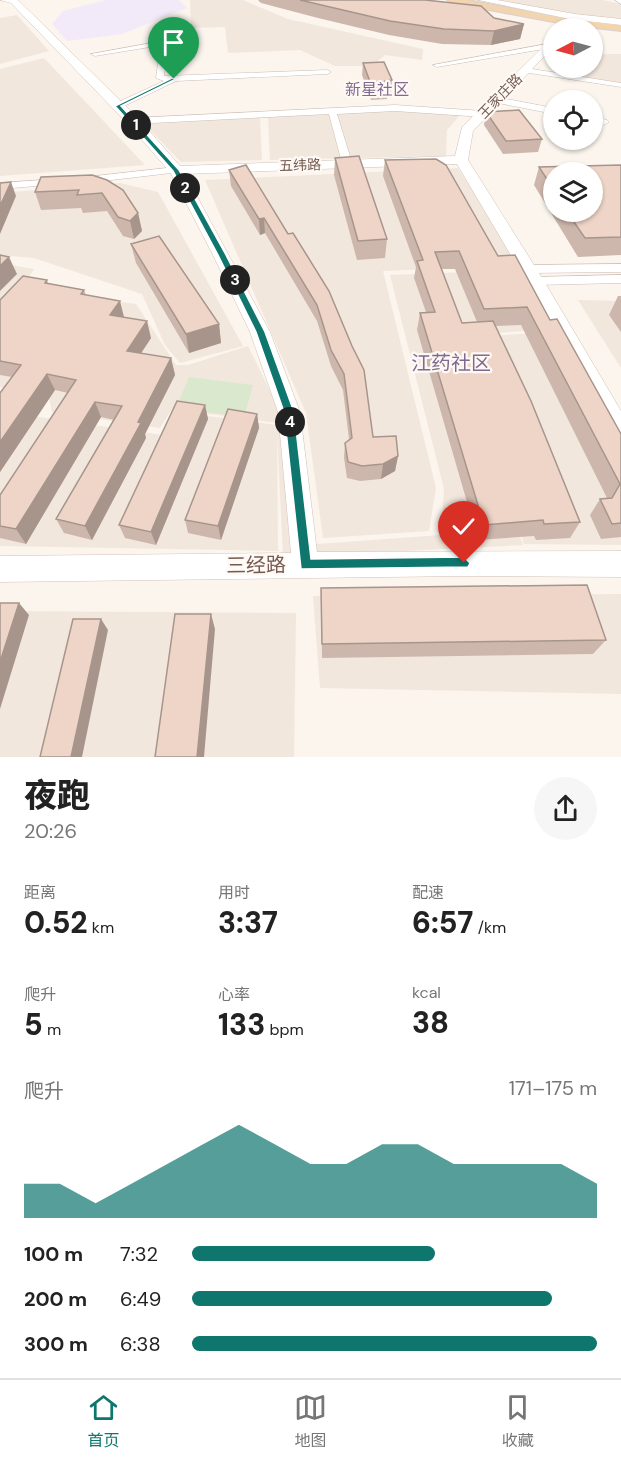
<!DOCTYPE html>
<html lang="zh">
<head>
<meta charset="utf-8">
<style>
  body { margin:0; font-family:"DM Sans","Noto Sans SC",sans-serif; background:#f6f6f6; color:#222; height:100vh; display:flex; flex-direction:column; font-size:22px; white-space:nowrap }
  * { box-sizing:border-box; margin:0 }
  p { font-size:20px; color:#767676 }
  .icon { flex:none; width:33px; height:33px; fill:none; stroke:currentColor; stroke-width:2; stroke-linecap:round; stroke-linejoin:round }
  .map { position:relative; height:757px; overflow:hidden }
  .sheet { display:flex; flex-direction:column; background:#fff; flex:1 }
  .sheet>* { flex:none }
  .needle { width:39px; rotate:264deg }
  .fabs { position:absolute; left:543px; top:18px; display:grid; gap:12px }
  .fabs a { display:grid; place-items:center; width:60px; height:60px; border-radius:50%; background:#fff; box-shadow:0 2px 4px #0004; font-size:30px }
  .pin { position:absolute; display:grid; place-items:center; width:51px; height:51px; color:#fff; margin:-62px -26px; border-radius:50% 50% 50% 0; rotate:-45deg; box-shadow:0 0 6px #0007 }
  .pin .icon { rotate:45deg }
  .km { position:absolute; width:30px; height:30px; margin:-15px; border-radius:50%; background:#222; color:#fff; font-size:16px; line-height:30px; text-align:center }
  .round { display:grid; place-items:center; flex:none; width:63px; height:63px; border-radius:32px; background:#f6f6f6 }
  .headline { display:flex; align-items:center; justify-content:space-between; height:102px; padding:0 24px }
  h1 { font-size:33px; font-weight:800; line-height:45px }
  .metrics { display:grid; grid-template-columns:repeat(3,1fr); gap:9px; height:102px; padding:6px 24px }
  .metrics div { display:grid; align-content:center }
  .metrics b { font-size:30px; font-weight:800 }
  .metrics small { font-size:16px; font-weight:400 }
  .metrics p { font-size:16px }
  .chart { height:168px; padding:12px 24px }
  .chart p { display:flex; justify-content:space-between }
  .chart svg { width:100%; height:108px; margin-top:6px; fill:#0f766e; opacity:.7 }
  ul { padding:0 24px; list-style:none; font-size:20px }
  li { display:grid; grid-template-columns:96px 72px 1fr; align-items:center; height:45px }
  li i { height:15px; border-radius:8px; background:#0f766e }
  .tab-bar { display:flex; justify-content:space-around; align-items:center; height:84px; border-top:2px solid #e0e0e0; background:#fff; font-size:16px; color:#767676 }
  .tab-bar a { display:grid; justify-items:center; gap:3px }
  .tab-bar .selected { color:#0f766e }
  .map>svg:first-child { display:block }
</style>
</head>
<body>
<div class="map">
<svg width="621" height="757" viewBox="0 0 621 757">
  <rect width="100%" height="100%" fill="#fbf5ee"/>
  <path fill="#f2e7dd" d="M190,0h53l45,19 135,30 -1,11 -37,-5 -13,11h-37l-35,-16 -72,3 -3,-26 -34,1z
    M496,0h107l18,4v16l-51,-5z
    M17,15l32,36 -49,13v-46z
    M593,54h28v30l-57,-8 4,-8h24z
    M44,58l101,107 -145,11v-107z
    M396,111l65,3 -14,16 -1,26 -176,4 -2,-43z
    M260,117l2,43 -81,2 -37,-38z
    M458,168l63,97 -138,6 53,217 -7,43 -106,7 -17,-125 -101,-233z
    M120,183l38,9 85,154 -63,17 -15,-18 -23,-51 -108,-36 -34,-3v-62z
    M0,263l34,6 -13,20 115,15 40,61h12l60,-19 29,59 13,141 151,-11 3,-46 -54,-214 127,-5 34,59 -99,7 71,209 -240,12 -6,-124 1,118 -278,-5v-94l25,-37 138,20 13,-23 101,13v-2l-105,-14 -12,19 -108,-16 -3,-14 -49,-11z
    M578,300l43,1v67z
    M554,332l67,133v80l-97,-1 -70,-206z
    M621,594v100l-301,-6 -7,-92z
    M0,611l296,2 -2,144h-294z"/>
  <path fill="#f2eaf8" d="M106,0h73l8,8 -65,26 -55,7 -15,-17 11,-13z"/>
  <path fill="#dae8cd" d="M189,377l64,8 -9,32 -68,-9z"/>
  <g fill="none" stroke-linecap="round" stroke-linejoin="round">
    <g stroke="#cdbdb4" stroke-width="1">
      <path id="street" d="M615,0h6v4z
        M152,43l15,12 -3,21 163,-6 4,2 -4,2 -151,7 -56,27h-6v-4l50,-23 -8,-3 3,-22 -9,-9 -55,9 -4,-2z
        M547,44l3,4 -113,19 -4,-2z
        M526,68l95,15v4l-98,-15 -1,-2z
        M496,97l58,11v6l-61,-12v-4z
        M395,105l88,6 4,3 -4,3 -88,-6 -58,3 15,49 -5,3 -5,-3 -13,-49 -196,10 -5,-3 5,-3z
        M592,116l15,4 2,2 -5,3 -12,-3z
        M176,167l4,1v4l-94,11 -5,-3 5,-3z
        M57,179l4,1v4l-61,5v-6z
        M621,264v8l-93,1 -6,-4 6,-4z
        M621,275v8l-86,2 -6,-4 6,-4z"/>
    </g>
    <g stroke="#d2bfb4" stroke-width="1">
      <path id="secondary" d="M0,0h18l120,118 42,48 275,-10 7,-29 92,-91v10l-81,85 -5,29 76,121 77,130v29l-8,-3 -87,-156 -69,-117 -272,10 85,158 30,80 17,140 304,-1v26l-157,-1 -464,6v-26l291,-3 -13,-141 -28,-80 -37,-77 -43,-83 -42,-48 -117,-121z
        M478,0h19l78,14 46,5v6l-46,-5z"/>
    </g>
    <g stroke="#d8d1cf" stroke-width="2">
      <path id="primary" d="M447,0h21l101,19 52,6v6l-52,-6 -117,-22z"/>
    </g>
    <use href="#street" fill="#fff" fill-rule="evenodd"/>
    <use href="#secondary" fill="#fff" fill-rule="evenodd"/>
    <use href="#primary" fill="#f2d4ae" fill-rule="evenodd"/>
  </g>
  <path fill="#cdb7ac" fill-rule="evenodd" d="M258,0h167l69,18 30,6 -4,15 -29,6 -49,-1 -53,-9 -71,-17 -57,-15z
    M363,63l29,17 -1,13h-3l-1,6 -16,1 -9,-25z
    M486,112l56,27 -4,13 -35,2 -19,-29z
    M335,158l52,81 -2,19 -28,2 -23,-85z
    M385,160l113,96 52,64 71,114v103l-20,2 -11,-24 10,-16 7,-1 -86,-173 -26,1 85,196 -10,16 -34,2 -2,-4 -56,4 -61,-210 3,-17 6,-1 -12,-34 2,-11 -33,-91zM441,269h14l22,53 -15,1z
    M621,165v90l-43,2 -44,-72 5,-18zM554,172l38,40h-38z
    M229,170l59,64 85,203 25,19 -3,15 -14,8 -21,2 -13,-3 -3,-20 1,-15 4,-4 -6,-49 -12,-24 -14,-45 -52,-88 -5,2 -29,-49z
    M92,175l46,38 4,18 -8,8 -11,-3 -16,-25 -24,2 -2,-5 -40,2 -6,-18z
    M131,244l88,80 2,19 -32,10 -53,-90z
    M47,280l1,3 36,7 2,5 38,22 27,21 -10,15 30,5 4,17 -30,59 1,4 -54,102 -28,-7 -8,-14 58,-99 -13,-3 -75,127 -26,-6v-43l68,-102 -13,-3 -55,82v-79l12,-16 -12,-2v-75z
    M618,296h3v36l-12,-17z
    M205,405l3,14 -52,126 -31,-7 -6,-13z
    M257,414l2,14 -38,112 -33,-7 -3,-13z
    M321,588l285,52 -13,14 -271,4z"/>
  <path fill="#a7958c" d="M524,24l-4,15 -29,6 3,-14z
    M11,182l5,14 -16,38v-28z
    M138,213l4,18 -8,8 -4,-18z
    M264,218l1,15 -5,2 -1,-16z
    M9,257l8,17 -17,17v-25z
    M120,301l4,16 -9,14 -5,-16z
    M147,321l4,17 -19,29 -5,-16z
    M219,324l2,19 -32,10 -3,-19z
    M171,358l4,17 -30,59 1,4 -54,102 -7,-14z
    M47,374l8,16 -55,82v-30z
    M95,402l6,15 -75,127 -10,-15z
    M205,405l3,14 -52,126 -5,-13z
    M257,414l2,14 -38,112 -3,-14z
    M398,456l-3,15 -14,8 2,-15z
    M19,603l10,12 -29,94v-47z
    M211,614l4,15 -11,128h-7z
    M101,619l7,11 -26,127h-11z"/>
  <path fill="#eed5c8" stroke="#a7958c" stroke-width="1.5" d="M300,0h125l56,6 13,12 30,6 -30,7 -50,-2 -54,-8z
    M384,62l8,18 -7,1 3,6h-16l-9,-24z
    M519,110l23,29 -36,2 -20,-29z
    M359,156l28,83 -29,2 -23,-83z
    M436,159l10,6 52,91 17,-1 35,65 7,-1 64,115v89l-9,1 -12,-25 12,-1 8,-14 -93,-177 -43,2 -25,-58 -24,1 27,71 31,-2 38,80 49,121 -36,2 -1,-4 -59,5 -64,-212 15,-1 -18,-51 6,-1 -38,-100z
    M246,165l42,69 5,-1 36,58 23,55 12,24 9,67 23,-1 2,20 -15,8 -21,2 -14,-4 -3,-19 7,-5 -8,-64 -13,-24 -14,-45 -53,-87 -5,1 -30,-49z
    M621,165v72l-36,1 -18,-26h25v-40h-38v18l-15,-23z
    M92,175l15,5 16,10 15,23 -8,8 -12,-4 -16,-24 -25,2 2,-5 -44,2 6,-15z
    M11,182l-11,24v-23z
    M159,236l60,88 -33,10 -55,-90z
    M0,255l9,2 -9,9z
    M23,276l24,4 -2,3 39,7 -3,4 39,7 -10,14 37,6 -20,30 44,7 -33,64 3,1 -56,103 -29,-7 66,-113 -27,-4 -79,127 -16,-3v-31l76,-115 -29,-6 -47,68v-49l21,-28 -21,-4v-61z
    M177,401l28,4 -54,127 -32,-7z
    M228,409l29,5 -39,112 -33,-6z
    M587,585l19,55 -284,4 -1,-56z
    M0,603h19l-19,59z
    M175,614h36l-14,143h-42z
    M73,619h28l-30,138h-31z"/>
  <path fill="#0f766e" stroke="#fff" stroke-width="1.5" d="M172,78l4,1 -55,27 58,64 47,85 39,77 29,80 17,147 153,-2 6,6 -2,4 -167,2 -17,-157 -28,-80 -38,-77 -45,-84 -58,-65z"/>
  <g text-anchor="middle" stroke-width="4.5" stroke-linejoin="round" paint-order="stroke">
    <g font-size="14" fill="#755c52" stroke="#fef9f4">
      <text transform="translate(500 96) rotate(-46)" y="5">王家庄路</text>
      <text transform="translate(300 165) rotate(-2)" y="5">五纬路</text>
    </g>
    <g font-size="16" fill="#816a8f" stroke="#fef9f4">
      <text x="377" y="95">新星社区</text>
    </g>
    <g font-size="20" fill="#816a8f" stroke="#fef9f4">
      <text x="451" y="370">江药社区</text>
    </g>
    <g font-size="20" fill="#755c52" stroke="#fef9f4">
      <text transform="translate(256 565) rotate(-1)" y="7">三经路</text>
    </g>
  </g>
</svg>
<div class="fabs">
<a><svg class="needle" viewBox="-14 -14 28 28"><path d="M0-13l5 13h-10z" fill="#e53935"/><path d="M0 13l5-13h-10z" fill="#767676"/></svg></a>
<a><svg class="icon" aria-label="locate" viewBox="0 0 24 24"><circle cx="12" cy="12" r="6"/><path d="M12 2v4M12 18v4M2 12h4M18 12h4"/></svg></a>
<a><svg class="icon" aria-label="layers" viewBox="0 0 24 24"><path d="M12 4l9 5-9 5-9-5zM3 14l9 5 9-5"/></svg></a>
</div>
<div class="pin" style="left:174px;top:79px;background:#1e9e55"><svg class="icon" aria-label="arrive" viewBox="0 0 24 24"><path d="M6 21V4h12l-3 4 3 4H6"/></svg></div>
<div class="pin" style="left:464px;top:563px;background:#d93025"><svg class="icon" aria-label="check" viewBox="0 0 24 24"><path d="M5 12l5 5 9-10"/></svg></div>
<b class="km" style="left:136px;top:125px">1</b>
<b class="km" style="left:185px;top:188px">2</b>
<b class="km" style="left:235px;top:280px">3</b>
<b class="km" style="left:290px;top:422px">4</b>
</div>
<section class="sheet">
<div class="headline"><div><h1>夜跑</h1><p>20:26</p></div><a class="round"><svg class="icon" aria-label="share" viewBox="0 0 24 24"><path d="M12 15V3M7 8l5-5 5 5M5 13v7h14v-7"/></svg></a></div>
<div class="metrics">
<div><p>距离</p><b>0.52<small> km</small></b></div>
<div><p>用时</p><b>3:37</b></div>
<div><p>配速</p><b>6:57<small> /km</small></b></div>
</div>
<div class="metrics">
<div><p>爬升</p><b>5<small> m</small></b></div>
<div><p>心率</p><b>133<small> bpm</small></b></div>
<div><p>kcal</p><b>38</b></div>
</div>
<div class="chart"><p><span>爬升</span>171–175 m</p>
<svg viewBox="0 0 160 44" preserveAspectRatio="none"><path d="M0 44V30L10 30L20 38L30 30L40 22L50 14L60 6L70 14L80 22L90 22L100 14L110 14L120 22L130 22L140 22L150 22L160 30V44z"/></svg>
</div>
<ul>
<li><b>100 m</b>7:32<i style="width:60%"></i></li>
<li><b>200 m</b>6:49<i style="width:89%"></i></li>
<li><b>300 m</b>6:38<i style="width:100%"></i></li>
</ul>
</section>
<nav class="tab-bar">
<a class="selected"><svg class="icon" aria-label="home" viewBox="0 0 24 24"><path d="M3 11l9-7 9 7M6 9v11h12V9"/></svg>首页</a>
<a><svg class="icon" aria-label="map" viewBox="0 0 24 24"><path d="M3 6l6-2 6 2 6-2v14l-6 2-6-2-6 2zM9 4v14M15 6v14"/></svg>地图</a>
<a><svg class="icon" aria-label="saved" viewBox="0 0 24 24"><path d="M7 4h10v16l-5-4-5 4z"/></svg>收藏</a>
</nav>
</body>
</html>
